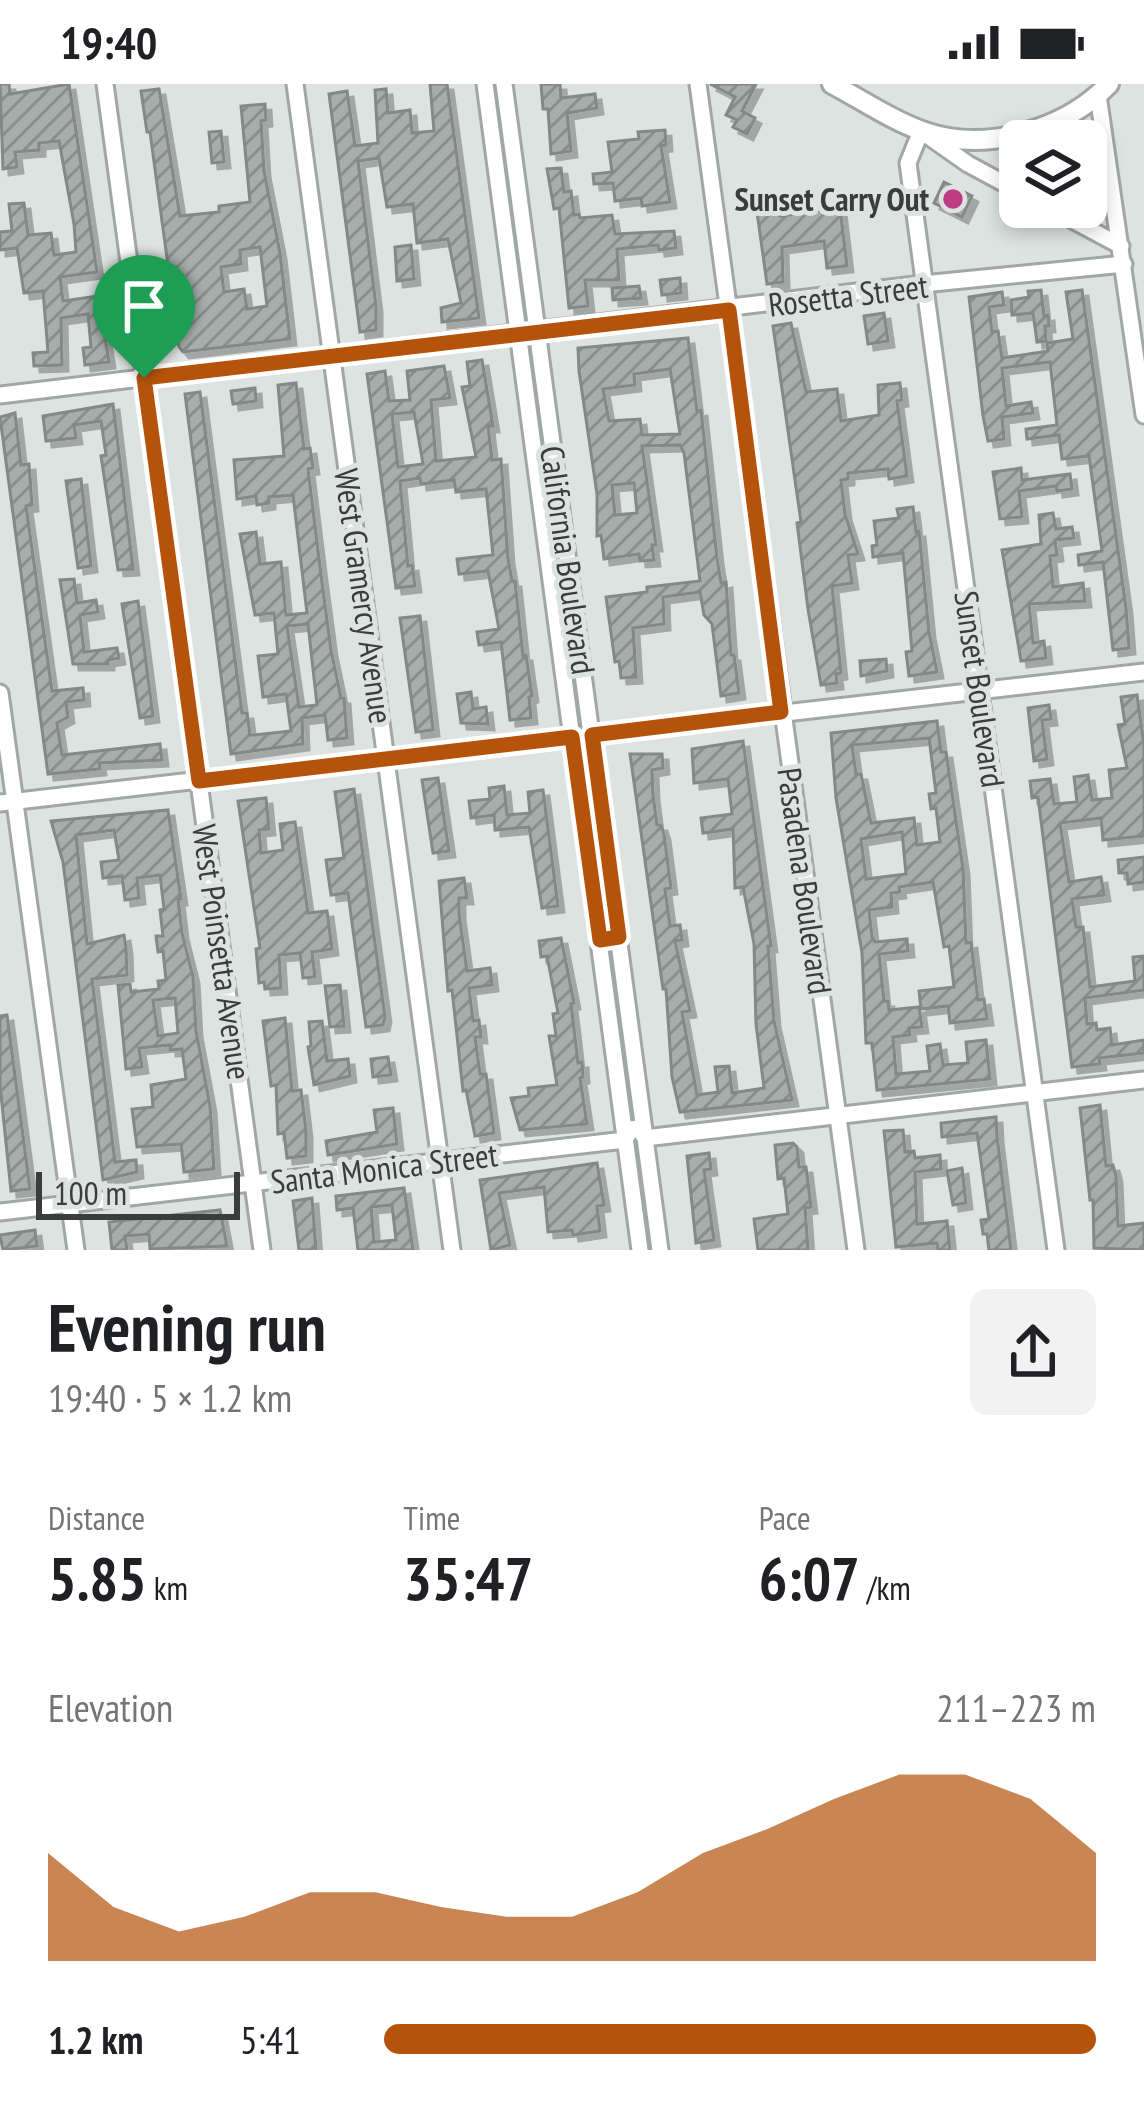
<!DOCTYPE html>
<html lang="en">
<head>
<meta charset="utf-8">
<style>
  body { margin:0; font-family:"PT Sans Narrow",sans-serif; background:#f2f2f2; color:#202124; height:100vh; display:flex; flex-direction:column; font-size:45px; white-space:nowrap }
  * { box-sizing:border-box; margin:0 }
  p { font-size:39px; color:#757577 }
  .icon { flex:none; width:66px; height:66px; fill:none; stroke:currentColor; stroke-width:2; stroke-linecap:round; stroke-linejoin:round }
  .map { position:relative; height:1166px; overflow:hidden }
  .details { display:flex; flex-direction:column; background:#fff; flex:1 }
  .details>* { flex:none }
  .tools { position:absolute; left:999px; top:36px; display:grid; gap:24px }
  .tools a { display:grid; place-items:center; width:108px; height:108px; border-radius:18px; background:#fff; box-shadow:0 6px 18px #0003; font-size:60px }
  .scale { position:absolute; left:36px; bottom:30px; width:204px; box-sizing:border-box; padding-left:12px; border:6px solid #3b3d3c; border-top:0; font-size:33px; line-height:42px; white-space:nowrap; color:#3b3d3c; -webkit-text-stroke:9px #dde3e1; paint-order:stroke }
  .pin { position:absolute; display:grid; place-items:center; width:102px; height:102px; color:#fff; margin:-123px -51px; border-radius:50% 50% 50% 0; rotate:-45deg; box-shadow:0 0 12px #0007 }
  .pin .icon { rotate:45deg }
  .round { display:grid; place-items:center; flex:none; width:126px; height:126px; border-radius:18px; background:#f2f2f2 }
  .head { display:flex; align-items:center; justify-content:space-between; height:204px; padding:0 48px }
  h1 { font-size:66px; font-weight:700; line-height:90px }
  .stats { display:grid; grid-template-columns:repeat(3,1fr); gap:18px; height:204px; padding:12px 48px }
  .stats div { display:grid; align-content:center }
  .stats b { font-size:60px; font-weight:700 }
  .stats small { font-size:33px; font-weight:400 }
  .stats p { font-size:33px }
  .chart { height:336px; padding:24px 48px }
  .chart p { display:flex; justify-content:space-between }
  .chart svg { width:100%; height:216px; margin-top:12px; fill:#b45309; opacity:.7 }
  ul { padding:0 48px; list-style:none; font-size:39px }
  li { display:grid; grid-template-columns:192px 144px 1fr; align-items:center; height:90px }
  li i { height:30px; border-radius:15px; background:#b45309 }
  .status { display:flex; justify-content:space-between; align-items:center; height:84px; padding:0 60px; background:#fff; direction:ltr }
  .status svg { height:33px; fill:currentColor }
  .map>svg:first-child { display:block }
</style>
</head>
<body>
<div class="status"><b>19:40</b><svg viewBox="0 0 49 12"><path d="M0 12V9h3v3zM5 12V6h3v6zM10 12V3h3v9zM15 12V0h3v12zM26 1h20v11H26zM47 4h2v5h-2z"/></svg></div>
<div class="map">
<svg width="1144" height="1166" viewBox="0 0 1144 1166">
  <defs>
    <pattern id="building-hatch" width="6" height="6" patternUnits="userSpaceOnUse" patternTransform="scale(3)"><rect width="6" height="6" fill="#a7adab"/><path d="M-1 1l2-2M0 6l6-6M5 7l2-2" fill="none" stroke="#898e8c"/></pattern>
    <filter id="shadow"><feDropShadow dx="6" dy="6" stdDeviation="0" flood-color="#0004"/></filter>
  </defs>
  <rect width="100%" height="100%" fill="#dde3e1"/>
  <path fill="url(#building-hatch)" stroke="#838986" stroke-width="3" fill-rule="evenodd" filter="url(#shadow)" d="M0,0h9l1,10 59,-10 28,188 -37,5 3,24 35,-5 11,66 -24,3 -2,-17 8,-1 -3,-33 -27,4 1,47 -28,1 -1,-13 15,-1 -5,-61 -19,2 -7,-45 -17,2v-18l12,-1 -3,-27 15,-1 4,32 23,-2 3,22 22,-3 -2,-28 -15,-83 -20,2v7l-24,2 2,15 -14,2z
    M430,0h17l32,234 -37,4 -1,-14 20,-5 -13,-64 -31,4 -4,-39 -26,3 -8,-49 -21,3 18,145v24l-16,2 -31,-238 18,-3 8,55 23,-3 -3,-53 11,-1 2,24 22,-3 2,23 22,-2z
    M541,0h19l1,14 34,-4 2,14 -30,5 4,38 -20,3 -3,-45h-5z
    M710,0h46l-14,27 13,7 -8,16 -14,-7 4,-7 -11,-5 9,-18z
    M159,5l21,127 39,-4v-6l31,-4 -9,-96 24,-2 1,16 -5,1 3,50 16,82 10,86 -107,13 -4,-5 -29,-215h-3l-6,-41zM260,163l7,59 -20,3 -3,-20 -20,3 -3,-25 20,-3 -1,-14z
    M665,46l1,15 -5,1 9,56 -28,4 -1,-8 -26,3 -2,-18 -19,1 -1,-10 19,-2 -4,-30 31,-3 -1,-7z
    M221,47l3,31 -12,1 -3,-31z
    M561,84l3,24 7,-1 3,24 5,-1 1,4 32,-3 3,19 59,-3 2,17 -17,2 -1,-5 -41,4 2,31h-34l3,26 -19,2 -10,-100 -5,1 -7,-40z
    M944,98l28,14 -10,21 -28,-14z
    M840,124l7,58 -20,2 -3,-27 -42,6 1,35 -16,2 -10,-72 22,-3 1,7z
    M411,161l3,34 -17,2 -2,-34z
    M680,194l1,15 -19,2 -2,-15z
    M639,202l2,12 -28,2 -1,-12z
    M1041,206l3,26 4,-1 1,11h-4l1,15 -9,1 -4,-29 -21,2 -1,-15 18,-3 -1,-6z
    M1082,206l44,318 3,40 -16,2 -10,-88 -24,3 -1,-10 24,-4 -13,-95 -27,3 -3,-24 -32,4 -1,-10 31,-4 -7,-63 -48,6 4,38 25,-4 2,11 -31,4 2,22 -16,2 -5,-25 -14,-119 33,-5 2,13 -15,2 3,25 6,-1 4,27 46,-7 -1,-8 26,-4 -7,-47z
    M884,229l4,28 -20,3 -4,-28z
    M791,239l15,69 31,-3 4,32 38,-6 -1,-30 22,-2 2,17 -5,1 10,75 -18,3 -1,-10 -40,4v6l-7,1 4,34 13,40 -10,1 4,28 -20,3 9,87 -5,1 1,9 -16,2 -13,-76 -11,-86 4,-1 -28,-196z
    M688,254l9,73 4,-1 16,148 4,25 5,-1 5,73h3l5,38 -18,3 -9,-72 -8,-9 -4,-23 -37,5 1,27 -31,4 3,49 -15,1 -2,-17 -4,1 -9,-65 41,-5v-5l53,-6 -16,-128 -4,-8 -38,1 14,99h-4l2,15 -14,1 -1,-7 -35,5 -3,-24 -4,1v-42l-18,-123 -1,-23zM670,285l10,65 -38,1 -2,-16 -31,2 -6,-32 32,-4 -1,-11zM634,399l3,30 -22,2 -3,-30z
    M482,276l11,66h-5l4,34 9,-1 7,99 4,23h3l8,75 3,-1 6,41 -3,1 2,21 -21,2 -9,-78 -22,3 -2,-13 22,-3 -11,-58 -29,3 -2,-15 36,-4 -7,-66 -30,3 -2,-12 -33,4 -1,-6 -20,3 8,85 4,-1 3,21 -19,2 -29,-214 18,-3 4,30 21,-1 -3,-29 37,-5 6,32 -19,2 5,61 40,-4 -14,-70 8,-1 -3,-24zM414,328l9,52 -25,3 -6,-53z
    M296,299l8,66 6,-1 3,20 -5,1 13,106 10,75 10,48h3l3,40 -19,2 -3,-25 -23,3 1,26 -72,10 -46,-360 15,-2 42,321h5l3,22h4l37,-4 -5,-37 -23,3 -5,-41 20,-2 -4,-41 -19,2 -15,-81 16,-2 4,32 21,-2 5,53 21,-2 -14,-118 -24,2v6l-12,2 -1,-9 -19,3 -3,-39 50,-4 -6,-71zM308,540l9,81 -18,2 -12,-81z
    M255,304l1,13 -23,3 -2,-13z
    M113,320l20,165 -15,1 -17,-114 5,-1 -5,-34 -27,4 2,13 -30,3 -3,-25z
    M15,329l6,52 8,-1 3,41 -6,1 26,185 31,-3 1,12 -18,2 2,15 -11,6 5,32 98,-11 2,16 -63,3 1,6 -52,5 -48,-357z
    M1021,384l1,12 48,-6 2,15 -15,2 -1,-5 -37,5 3,26 -22,2 -7,-47z
    M81,395l10,87 -13,2 -12,-87z
    M913,423l3,25 3,-1 10,101 8,40 -28,4 -3,-24 6,-1 -9,-98 -30,4 -1,-11 5,-1 -3,-24 25,-3 -2,-9z
    M1053,429l3,16 16,-2 2,11 -19,2 2,15 -7,1 3,31 30,-4 2,18 -56,3 4,39 11,-2 2,17 -25,3 -19,-111 39,-6 -2,-29z
    M74,495l3,24 19,-3 2,12 -18,3 4,37 33,-4 2,10 -11,2v4h-35l-13,-84z
    M138,517l15,115 -13,2 -18,-114z
    M420,532l13,114 -17,2 -16,-114z
    M886,575l1,12 -26,5 -1,-15z
    M471,608l2,17 13,-2 2,17 -27,-1 -4,-29z
    M1137,611l7,50v91l-41,4 -2,-22 -41,5 9,59 32,-5 3,18 -32,4 4,28h7l7,60 45,-6 -2,-24 11,-1v34l-59,8 2,26 9,-1 1,7 13,-2 2,17 32,-5v13l-45,5 1,6 -28,3 -34,-270 -6,1 -2,-17 20,-2 4,25 23,-2 -3,-25 14,-2 4,25 20,-2 -3,-28 18,-2 -9,-43 7,-1 -4,-27z
    M1049,621l2,14 -9,1 5,39 -13,2 -6,-53z
    M937,637l4,31h5l17,117 3,74 5,-1 7,58 6,-1 3,20 -37,4 -2,-17 -27,3 -2,-18 35,-4 -5,-41 -5,1 -11,-65 -34,5 1,5 -9,1 1,14 -23,3 3,27 3,5 32,-3 1,12 -29,3 5,47h4l1,9 30,-3 3,20 -13,1 1,7 -17,2 3,37 34,-3 -3,-25 13,-2 3,21 25,-2 -2,-21 20,-2 4,39 -113,11 -5,-47h-6l-4,-90 -26,-155 -5,-65zM929,654l7,55 -7,1 2,15 5,-1 4,34 -23,3 -3,-27 -43,5 -10,-49h-5l-4,-29zM902,748l4,42 -40,5 -5,-40z
    M743,657l28,205h-3l6,75 18,79 -112,12 -8,-35 -6,-88h-3l-33,-235h32l1,14 -11,2 1,25 4,30h4l3,9 7,54 -6,1 5,37 10,-1 2,15 -7,1 15,70 -8,1 15,83 21,-3 -3,-25 14,-1 3,27 32,-5 -8,-64 -2,-80 -11,-57 -8,1 -2,-59 -30,4 -2,-15 31,-4 -4,-35 -34,4 -2,-34z
    M438,694l11,73 -16,2 -11,-73z
    M504,702l3,29 23,-2 -2,-21 15,-2 15,116 -16,2 -13,-81 -34,3 -1,-15 -23,3 -2,-17 21,-2 -1,-11z
    M354,705l31,228 -2,8 -17,2 -18,-134 -17,2 -5,-35 18,-2 -9,-66z
    M266,714l3,31 -10,1 2,23 22,-3 -3,-26 15,-2 13,91 19,-2 5,38 -20,3 3,25 -12,1 -3,-25 -21,2 2,33 -16,1 -1,-7 -5,1 -3,-34 4,-1 -22,-147z
    M168,726l13,89h-3l4,34 11,44 3,54 14,75 4,63 -30,3 -3,-28 -44,3 -5,-38 21,-2 -2,-22 35,-6 -4,-30 -12,1v-5l-31,3 3,19 -16,2 -8,-84 12,-1 1,8 28,-3 -1,-8 8,-1 -3,-29 -5,1 -2,-16h7l-3,-26 4,-1 -4,-34 -23,3 2,20 -14,2 -3,-24 -19,2 -2,-16 18,-2 -5,-30 -38,5 11,109 37,-9 2,13 1,27 -35,4 23,183 21,-2 1,12 -34,8 -40,-318 -12,-41zM175,914l3,35 -20,3 -5,-36z
    M1144,773v25l-16,2 -1,-11h-8l-1,-13z
    M464,794l3,20h-8v16l8,57 23,-3 2,17 -23,3 4,33 6,-1 2,17h-6l5,37h6l8,59 -19,3 -9,-46 -3,1 -11,-101 -4,1 -9,-110z
    M561,854l13,65 -3,1 3,25 4,34 4,-1 1,15 -3,1 7,46 -67,6 -9,-32 18,-2 -1,-8 29,-3 -8,-49h7l-3,-22 5,-1 -11,-57 -6,1 -2,-16z
    M340,901l4,41 -14,1 -5,-41z
    M7,931l23,174 -19,2 -11,-106v-69z
    M285,934l7,73 9,-1 5,41v25l-19,2 -3,-25 -6,1 -2,-49 -5,1 -8,-65z
    M322,937l5,40 21,-2 2,17 -36,9 -6,-38 3,-1 -2,-24z
    M388,973l3,18 -18,2 -2,-18z
    M1100,1021l6,61 7,-1 3,11 2,50 26,-3v27l-50,-2 -1,-48h-3l-10,-92z
    M393,1024l4,36 -69,11 -2,-14 51,-9 -3,-22z
    M996,1033l1,19 14,114h-22l-2,-16h-4l-2,-14 8,-1 -12,-86 -35,4 -1,-14z
    M903,1046l2,22 9,-1 1,7 25,-3 1,14 -26,3 2,52 30,-3 3,29h-12l-1,-7 -41,4 -12,-116z
    M793,1059l4,4 2,20h7l5,40 -6,1 3,42h-50l-4,-31 34,-5 -4,-36 -6,1 -3,-34z
    M709,1069l2,16 -7,1 10,70 -18,3 -9,-87z
    M597,1079l7,42 -7,1 3,25 -27,4 -1,-5 -24,2 -4,-45 -45,6 11,52 -19,5 -11,-70z
    M962,1084l4,35 -13,2 -6,-34z
    M404,1104l9,62h-55l-5,-42 -16,2 -1,-14zM392,1121l4,35 -22,2 -3,-35z
    M312,1114l4,52h-17l-6,-49z
    M220,1126l7,36 -77,3 -1,-15 -24,2 2,14h-15l-3,-28z
    M35,1146l2,16 -34,4 -3,-15z"/>
  <g fill="none" stroke-linecap="round" stroke-linejoin="round">
    <g stroke="#a1a7a4" stroke-width="21">
      <path id="minor" d="M105,0l157,1166
        M295,0l157,1166
        M485,0l155,1166
        M504,0l156,1166
        M698,0l158,1166
        M1098,11l46,320
        M1020,108l-52,-28 -47,-33 -13,32 148,1087
        M1048,123l73,39
        M0,311l923,-111 201,-20
        M0,609l76,557
        M0,719l572,-66 8,11 7,-1 5,-12 552,-63
        M0,1128l625,-72 6,-11 7,-1 7,10 499,-58"/>
    </g>
    <g stroke="#a1a7a4" stroke-width="24">
      <path id="major" d="M832,0c30,16 61,37 93,48 61,21 140,-2 184,-48"/>
    </g>
    <use href="#minor" stroke="#fff" stroke-width="15"/>
    <use href="#major" stroke="#fff" stroke-width="18"/>
  </g>
  <g fill="none" stroke-linecap="round" stroke-linejoin="round">
    <g stroke="#fff" stroke-width="24">
      <path id="route" d="M729,226l52,402 -189,23 27,202 -19,3 -28,-203 -373,44 -55,-403z"/>
    </g>
    <use href="#route" stroke="#b45309" stroke-width="15"/>
  </g>
  <circle fill="#be3c83" stroke="#dde3e1" stroke-width="4.5" cx="953" cy="115" r="12"/>
  <g text-anchor="middle" stroke-width="10" stroke-linejoin="round" paint-order="stroke">
    <g font-size="33" font-weight="bold" fill="#3b3d3c" stroke="#dde3e1" text-anchor="end">
      <text x="929" y="127">Sunset Carry Out</text>
    </g>
    <g font-size="33" fill="#3b3d3c" stroke="#dde3e1">
      <text transform="translate(848 211) rotate(-7)" y="12">Rosetta Street</text>
      <text transform="translate(568 476) rotate(82)" y="12">California Boulevard</text>
      <text transform="translate(364 512) rotate(82)" y="12">West Gramercy Avenue</text>
      <text transform="translate(980 605) rotate(82)" y="12">Sunset Boulevard</text>
      <text transform="translate(805 797) rotate(82)" y="12">Pasadena Boulevard</text>
      <text transform="translate(222 868) rotate(82)" y="12">West Poinsetta Avenue</text>
      <text transform="translate(384 1084) rotate(-7)" y="12">Santa Monica Street</text>
    </g>
  </g>
</svg>
<div class="tools">
<a><svg class="icon" aria-label="layers" viewBox="0 0 24 24"><path d="M12 4l9 5-9 5-9-5zM3 14l9 5 9-5"/></svg></a>
</div>
<div class="scale">100 m</div>
<div class="pin" style="left:144px;top:294px;background:#1e9e55"><svg class="icon" aria-label="arrive" viewBox="0 0 24 24"><path d="M6 21V4h12l-3 4 3 4H6"/></svg></div>
</div>
<section class="details">
<div class="head"><div><h1>Evening run</h1><p>19:40 · 5 × 1.2 km</p></div><a class="round"><svg class="icon" aria-label="share" viewBox="0 0 24 24"><path d="M12 15V3M7 8l5-5 5 5M5 13v7h14v-7"/></svg></a></div>
<div class="stats">
<div><p>Distance</p><b>5.85<small> km</small></b></div>
<div><p>Time</p><b>35:47</b></div>
<div><p>Pace</p><b>6:07<small> /km</small></b></div>
</div>
<div class="chart"><p><span>Elevation</span>211–223 m</p>
<svg viewBox="0 0 160 44" preserveAspectRatio="none"><path d="M0 44V22L10 33L20 38L30 35L40 30L50 30L60 33L70 35L80 35L90 30L100 22L110 17L120 11L130 6L140 6L150 11L160 22V44z"/></svg>
</div>
<ul>
<li><b>1.2 km</b>5:41<i style="width:100%"></i></li>
</ul>
</section>
</body>
</html>
